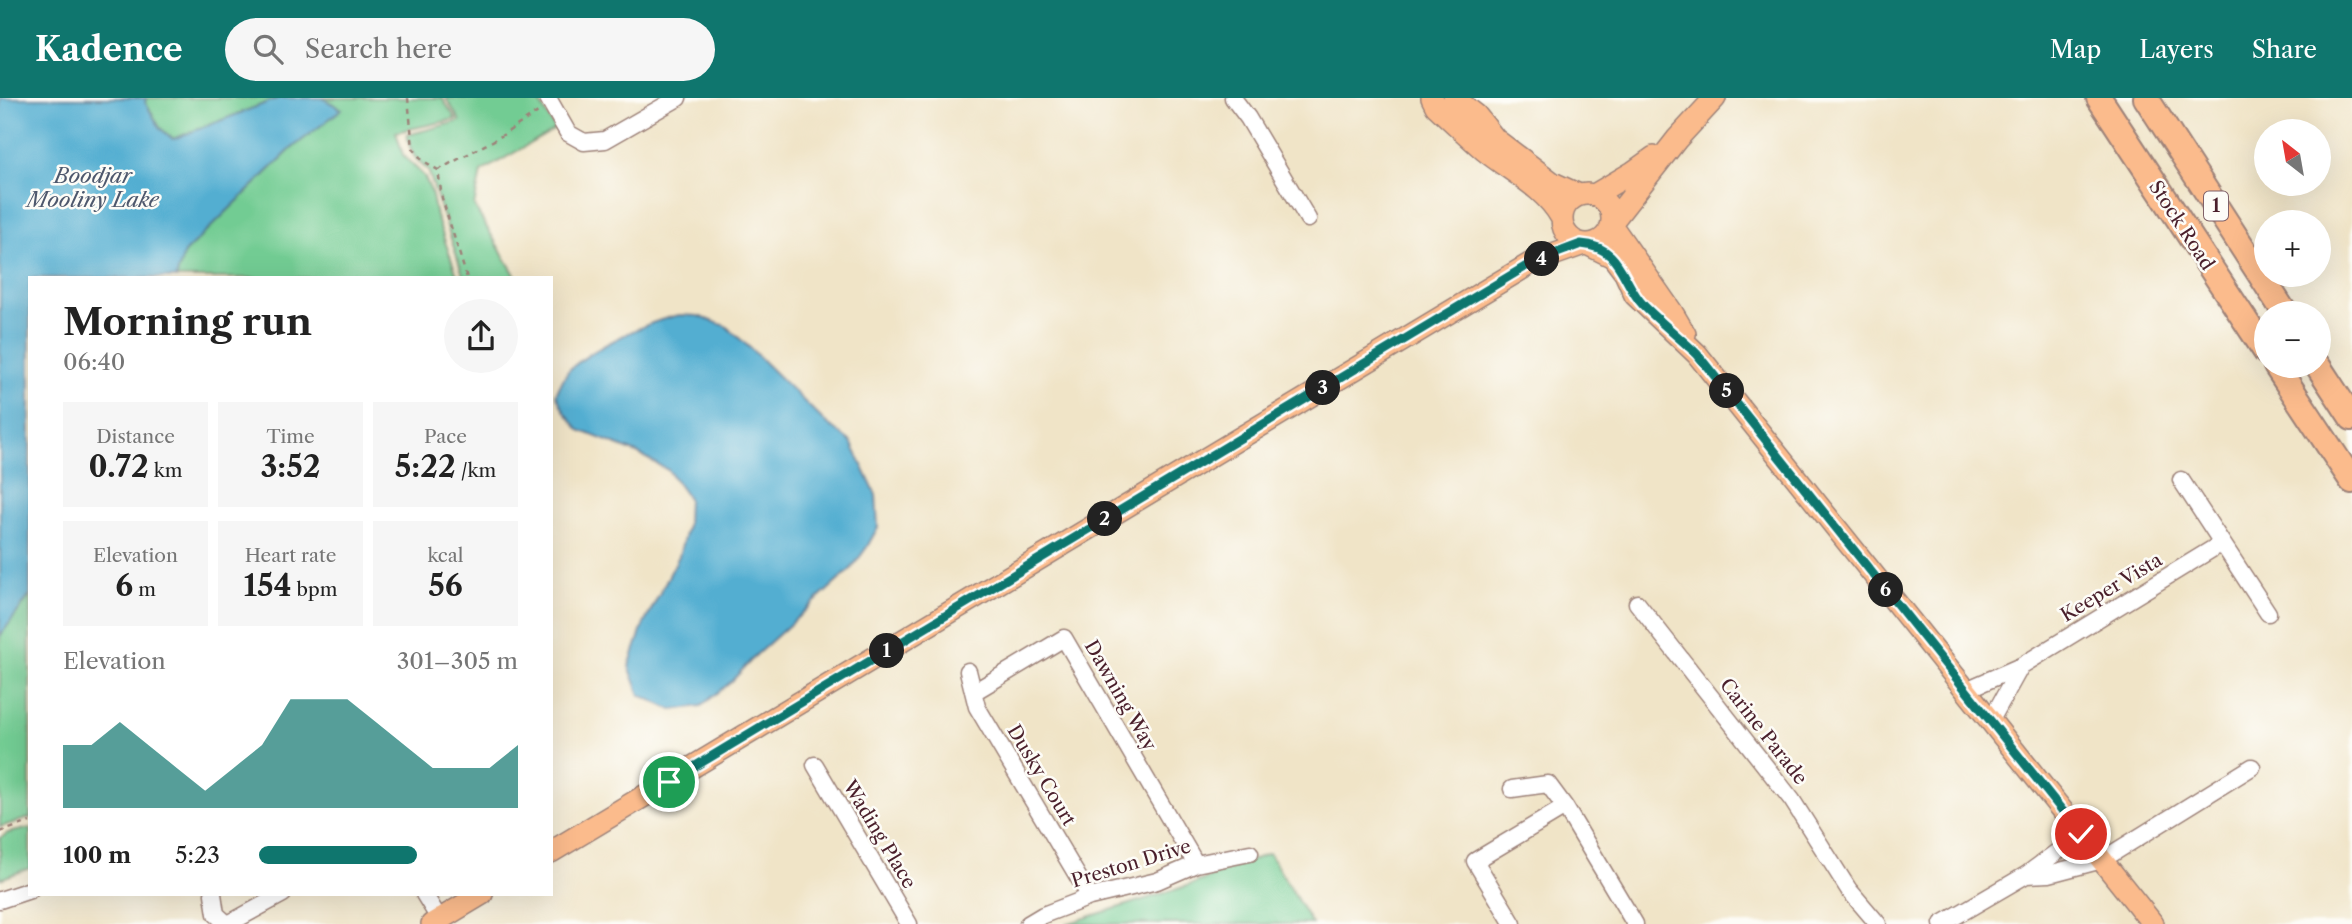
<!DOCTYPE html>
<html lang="en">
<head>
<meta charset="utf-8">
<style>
  body { margin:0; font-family:"Libre Caslon Text",serif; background:#f6f6f6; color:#222; height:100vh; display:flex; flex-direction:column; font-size:26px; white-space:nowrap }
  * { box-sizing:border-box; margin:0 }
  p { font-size:23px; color:#767676 }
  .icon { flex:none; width:38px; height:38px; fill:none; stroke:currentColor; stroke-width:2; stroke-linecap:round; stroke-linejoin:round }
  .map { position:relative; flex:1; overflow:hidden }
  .sheet { position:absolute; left:28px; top:178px; width:525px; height:620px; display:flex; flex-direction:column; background:#fff; border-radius:0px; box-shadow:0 7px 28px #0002 }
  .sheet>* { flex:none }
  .needle { width:46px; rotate:329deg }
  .controls { position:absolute; left:2254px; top:21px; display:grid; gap:14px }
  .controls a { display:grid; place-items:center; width:77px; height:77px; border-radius:50%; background:#fff; box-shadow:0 7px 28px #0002; font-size:35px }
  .pin { position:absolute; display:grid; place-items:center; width:60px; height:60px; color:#fff; margin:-30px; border:4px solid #fff; border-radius:50%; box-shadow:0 2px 7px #0007 }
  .km { position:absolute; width:35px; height:35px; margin:-18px; border-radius:50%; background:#222; color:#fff; font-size:19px; line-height:35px; text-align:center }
  .round { display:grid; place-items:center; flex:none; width:74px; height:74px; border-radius:37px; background:#f6f6f6 }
  .head { display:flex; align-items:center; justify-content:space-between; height:119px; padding:0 35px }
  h1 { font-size:38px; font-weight:700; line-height:52px }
  .metrics { display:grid; grid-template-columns:repeat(3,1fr); gap:10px; height:119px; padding:7px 35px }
  .metrics div { display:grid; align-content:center; border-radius:0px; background:#f6f6f6; text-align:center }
  .metrics b { font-size:30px; font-weight:700 }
  .metrics small { font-size:19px; font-weight:400 }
  .metrics p { font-size:19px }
  .chart { height:196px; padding:14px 35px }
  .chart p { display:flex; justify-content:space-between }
  .chart svg { width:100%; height:126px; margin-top:7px; fill:#0f766e; opacity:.7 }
  ul { padding:0 35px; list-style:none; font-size:23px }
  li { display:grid; grid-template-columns:112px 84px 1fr; align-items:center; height:52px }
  li i { height:18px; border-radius:9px; background:#0f766e }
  header { display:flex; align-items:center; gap:42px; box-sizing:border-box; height:98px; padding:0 35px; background:#0f766e; color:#fff }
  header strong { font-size:33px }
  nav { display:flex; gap:38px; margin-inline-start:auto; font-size:24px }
  .search { width:490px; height:63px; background:#f6f6f6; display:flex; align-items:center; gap:18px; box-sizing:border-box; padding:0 24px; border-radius:38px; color:#767676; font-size:26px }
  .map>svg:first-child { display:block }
</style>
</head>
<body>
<header>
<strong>Kadence</strong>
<div class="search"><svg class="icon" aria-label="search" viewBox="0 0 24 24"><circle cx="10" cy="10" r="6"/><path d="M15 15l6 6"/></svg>Search here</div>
<nav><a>Map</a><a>Layers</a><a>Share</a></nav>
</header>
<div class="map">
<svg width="2352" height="826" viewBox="0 0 2352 826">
  <rect width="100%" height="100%" fill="#fdfcf7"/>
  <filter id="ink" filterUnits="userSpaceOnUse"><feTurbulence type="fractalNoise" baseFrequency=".0143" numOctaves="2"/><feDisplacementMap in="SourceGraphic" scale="14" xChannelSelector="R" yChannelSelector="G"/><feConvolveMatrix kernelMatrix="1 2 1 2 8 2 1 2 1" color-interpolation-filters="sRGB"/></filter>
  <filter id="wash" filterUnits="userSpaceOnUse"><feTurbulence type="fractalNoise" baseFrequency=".00686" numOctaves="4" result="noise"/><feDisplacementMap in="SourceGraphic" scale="28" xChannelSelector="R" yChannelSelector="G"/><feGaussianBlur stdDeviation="1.57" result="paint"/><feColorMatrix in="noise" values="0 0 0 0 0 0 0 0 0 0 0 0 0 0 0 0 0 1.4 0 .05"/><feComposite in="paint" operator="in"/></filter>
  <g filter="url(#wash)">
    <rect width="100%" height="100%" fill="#f0e4c7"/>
    <path fill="#72cc93" stroke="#5e765f" stroke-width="2" d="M146,0h133l-106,41 -13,-11 -15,-26z
      M322,0h120l14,21 -60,13 7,23 21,21 7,15 5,25 22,62h-282l8,-25 107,-104 50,-40z
      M446,0h91l18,31 -74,43 -7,34 43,72h-53l-36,-108c-13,-10 -18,-18 -21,-35l53,-14z
      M30,497v223l-30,9v-191z
      M30,730v40l-30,11v-41l8,-5z
      M1269,755l43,71h-246l127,-40z"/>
    <path fill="#53aed1" stroke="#4e667e" stroke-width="2" d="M0,0h146l-1,4 15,26 13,11 106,-41h43l20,11 -51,40 -107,104 -8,25h-146v317l-30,41z
      M680,217l18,1 28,10 25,23 73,72 27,21 25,53 2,32 -11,20 -16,22 -95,86 -25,27 -30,24 -29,4 -32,-15 -11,-29 14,-40 36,-70 8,-30 1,-28 -20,-28 -31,-17 -58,-23 -15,-19 -8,-17c4,-8 8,-19 14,-25 25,-22 78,-48 110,-54z"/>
  </g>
  <g filter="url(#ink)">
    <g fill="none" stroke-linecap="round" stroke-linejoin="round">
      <g stroke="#9d8279" stroke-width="19">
        <path id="minor" d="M548,0l20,35 16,9 21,-2 73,-42
          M1233,0l15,20 60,101
          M2181,382l87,133
          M1637,505l155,197 57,90 29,34
          M968,573l9,36 113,190
          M1966,592l55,-24 201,-123
          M974,594l90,-54 132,226
          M1991,622l30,-54
          M815,667l94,159
          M1512,691l36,-5 17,23 70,117
          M2026,777l23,-1 53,-14 150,-93
          M213,796l3,20 11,10
          M424,796l16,26
          M0,802l30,-10
          M228,826l55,-30
          M1028,826l15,-9 47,-18 67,-16 39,-17 54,-11
          M1513,826l-38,-63 90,-54
          M1942,826l84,-49 55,-41"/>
      </g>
      <g stroke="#9d8279" stroke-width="24">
        <path id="major" d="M1432,0l4,8c16,15 32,30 48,44 27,22 60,37 77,67
          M1454,0l22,17 19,24 58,44 26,12
          M1562 121a25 25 0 1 1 50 0a25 25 0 1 1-50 0Z
          M1594,97l39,-23 21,-15
          M1612,124l65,-83 38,-41
          M1612,128l60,86 13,22
          M1589,147l24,12 12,16 10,22 62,59 456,570
          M551,754l982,-590 48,-17
          M432,826l50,-30"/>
      </g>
      <g stroke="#9d8279" stroke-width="28">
        <path id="highway" d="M2099,0l167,254
          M2146,0l139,215
          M2276,268l76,115
          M2318,268l34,52"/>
      </g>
      <path stroke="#9d8279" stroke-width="2.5" stroke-dasharray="5 5" stroke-linecap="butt" d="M408,0l5,50 9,12 16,10 4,28 25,80
        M438,72l60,-32 40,-26
        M0,734l30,-10"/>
      <use href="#minor" stroke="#fff" stroke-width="16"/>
      <use href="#major" stroke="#fbbb8c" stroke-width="21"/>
      <use href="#highway" stroke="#fbbb8c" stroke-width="24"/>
    </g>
  </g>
  <g fill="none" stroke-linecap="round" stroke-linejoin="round" filter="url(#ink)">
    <g stroke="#fff" stroke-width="14">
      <path id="route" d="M669,684l864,-520 48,-18c42,3 40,39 63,62 17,17 36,32 53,48l384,480"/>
    </g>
    <use href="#route" stroke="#0f766e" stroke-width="9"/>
  </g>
  <g text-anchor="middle" stroke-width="5" stroke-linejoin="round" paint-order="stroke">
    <rect fill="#fdfcf7" stroke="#806168" stroke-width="2" x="2204" y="93.5" width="24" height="29" rx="5"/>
    <g font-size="18" font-weight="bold" fill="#4a1f2b">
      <text x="2216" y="114">1</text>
    </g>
    <g font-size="19" fill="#4a1f2b" stroke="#fdfcf7">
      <text transform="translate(2182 127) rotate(57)" y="7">Stock Road</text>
      <text transform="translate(2111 489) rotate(-31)" y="7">Keeper Vista</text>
      <text transform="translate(1121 597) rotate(60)" y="7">Dawning Way</text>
      <text transform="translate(1764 633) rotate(52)" y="7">Carine Parade</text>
      <text transform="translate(1042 677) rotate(59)" y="7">Dusky Court</text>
      <text transform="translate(880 736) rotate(59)" y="7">Wading Place</text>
      <text transform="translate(1131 765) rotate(-17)" y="7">Preston Drive</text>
    </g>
    <g font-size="21" font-style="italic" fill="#4e586d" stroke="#fdfcf7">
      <text x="93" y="85">Boodjar<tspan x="93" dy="24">Mooliny Lake</tspan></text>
    </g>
  </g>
</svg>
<div class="controls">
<a><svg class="needle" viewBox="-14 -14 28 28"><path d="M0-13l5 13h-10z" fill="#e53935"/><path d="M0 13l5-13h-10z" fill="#767676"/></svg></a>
<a>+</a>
<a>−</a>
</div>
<div class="pin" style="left:669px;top:684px;background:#1e9e55"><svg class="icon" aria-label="arrive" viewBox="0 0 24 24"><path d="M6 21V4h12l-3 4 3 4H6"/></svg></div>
<div class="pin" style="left:2081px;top:736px;background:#d93025"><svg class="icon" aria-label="check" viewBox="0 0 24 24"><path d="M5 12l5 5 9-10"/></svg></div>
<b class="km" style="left:887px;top:553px">1</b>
<b class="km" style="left:1105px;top:421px">2</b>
<b class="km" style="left:1323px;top:290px">3</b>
<b class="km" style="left:1542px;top:161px">4</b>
<b class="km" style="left:1727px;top:293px">5</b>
<b class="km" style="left:1886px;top:492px">6</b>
<section class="sheet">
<div class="head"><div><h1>Morning run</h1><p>06:40</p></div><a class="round"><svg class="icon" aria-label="share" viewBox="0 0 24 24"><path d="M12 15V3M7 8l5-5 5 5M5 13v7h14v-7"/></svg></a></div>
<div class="metrics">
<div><p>Distance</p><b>0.72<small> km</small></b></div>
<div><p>Time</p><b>3:52</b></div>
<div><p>Pace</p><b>5:22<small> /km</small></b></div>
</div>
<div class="metrics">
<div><p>Elevation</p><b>6<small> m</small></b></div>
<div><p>Heart rate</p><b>154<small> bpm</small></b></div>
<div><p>kcal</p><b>56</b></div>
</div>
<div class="chart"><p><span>Elevation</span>301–305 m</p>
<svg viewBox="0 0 160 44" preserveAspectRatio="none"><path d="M0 44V22L10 22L20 14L30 22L40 30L50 38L60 30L70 22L80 6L90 6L100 6L110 14L120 22L130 30L140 30L150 30L160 22V44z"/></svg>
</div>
<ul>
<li><b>100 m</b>5:23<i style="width:61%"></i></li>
</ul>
</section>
</div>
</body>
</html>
